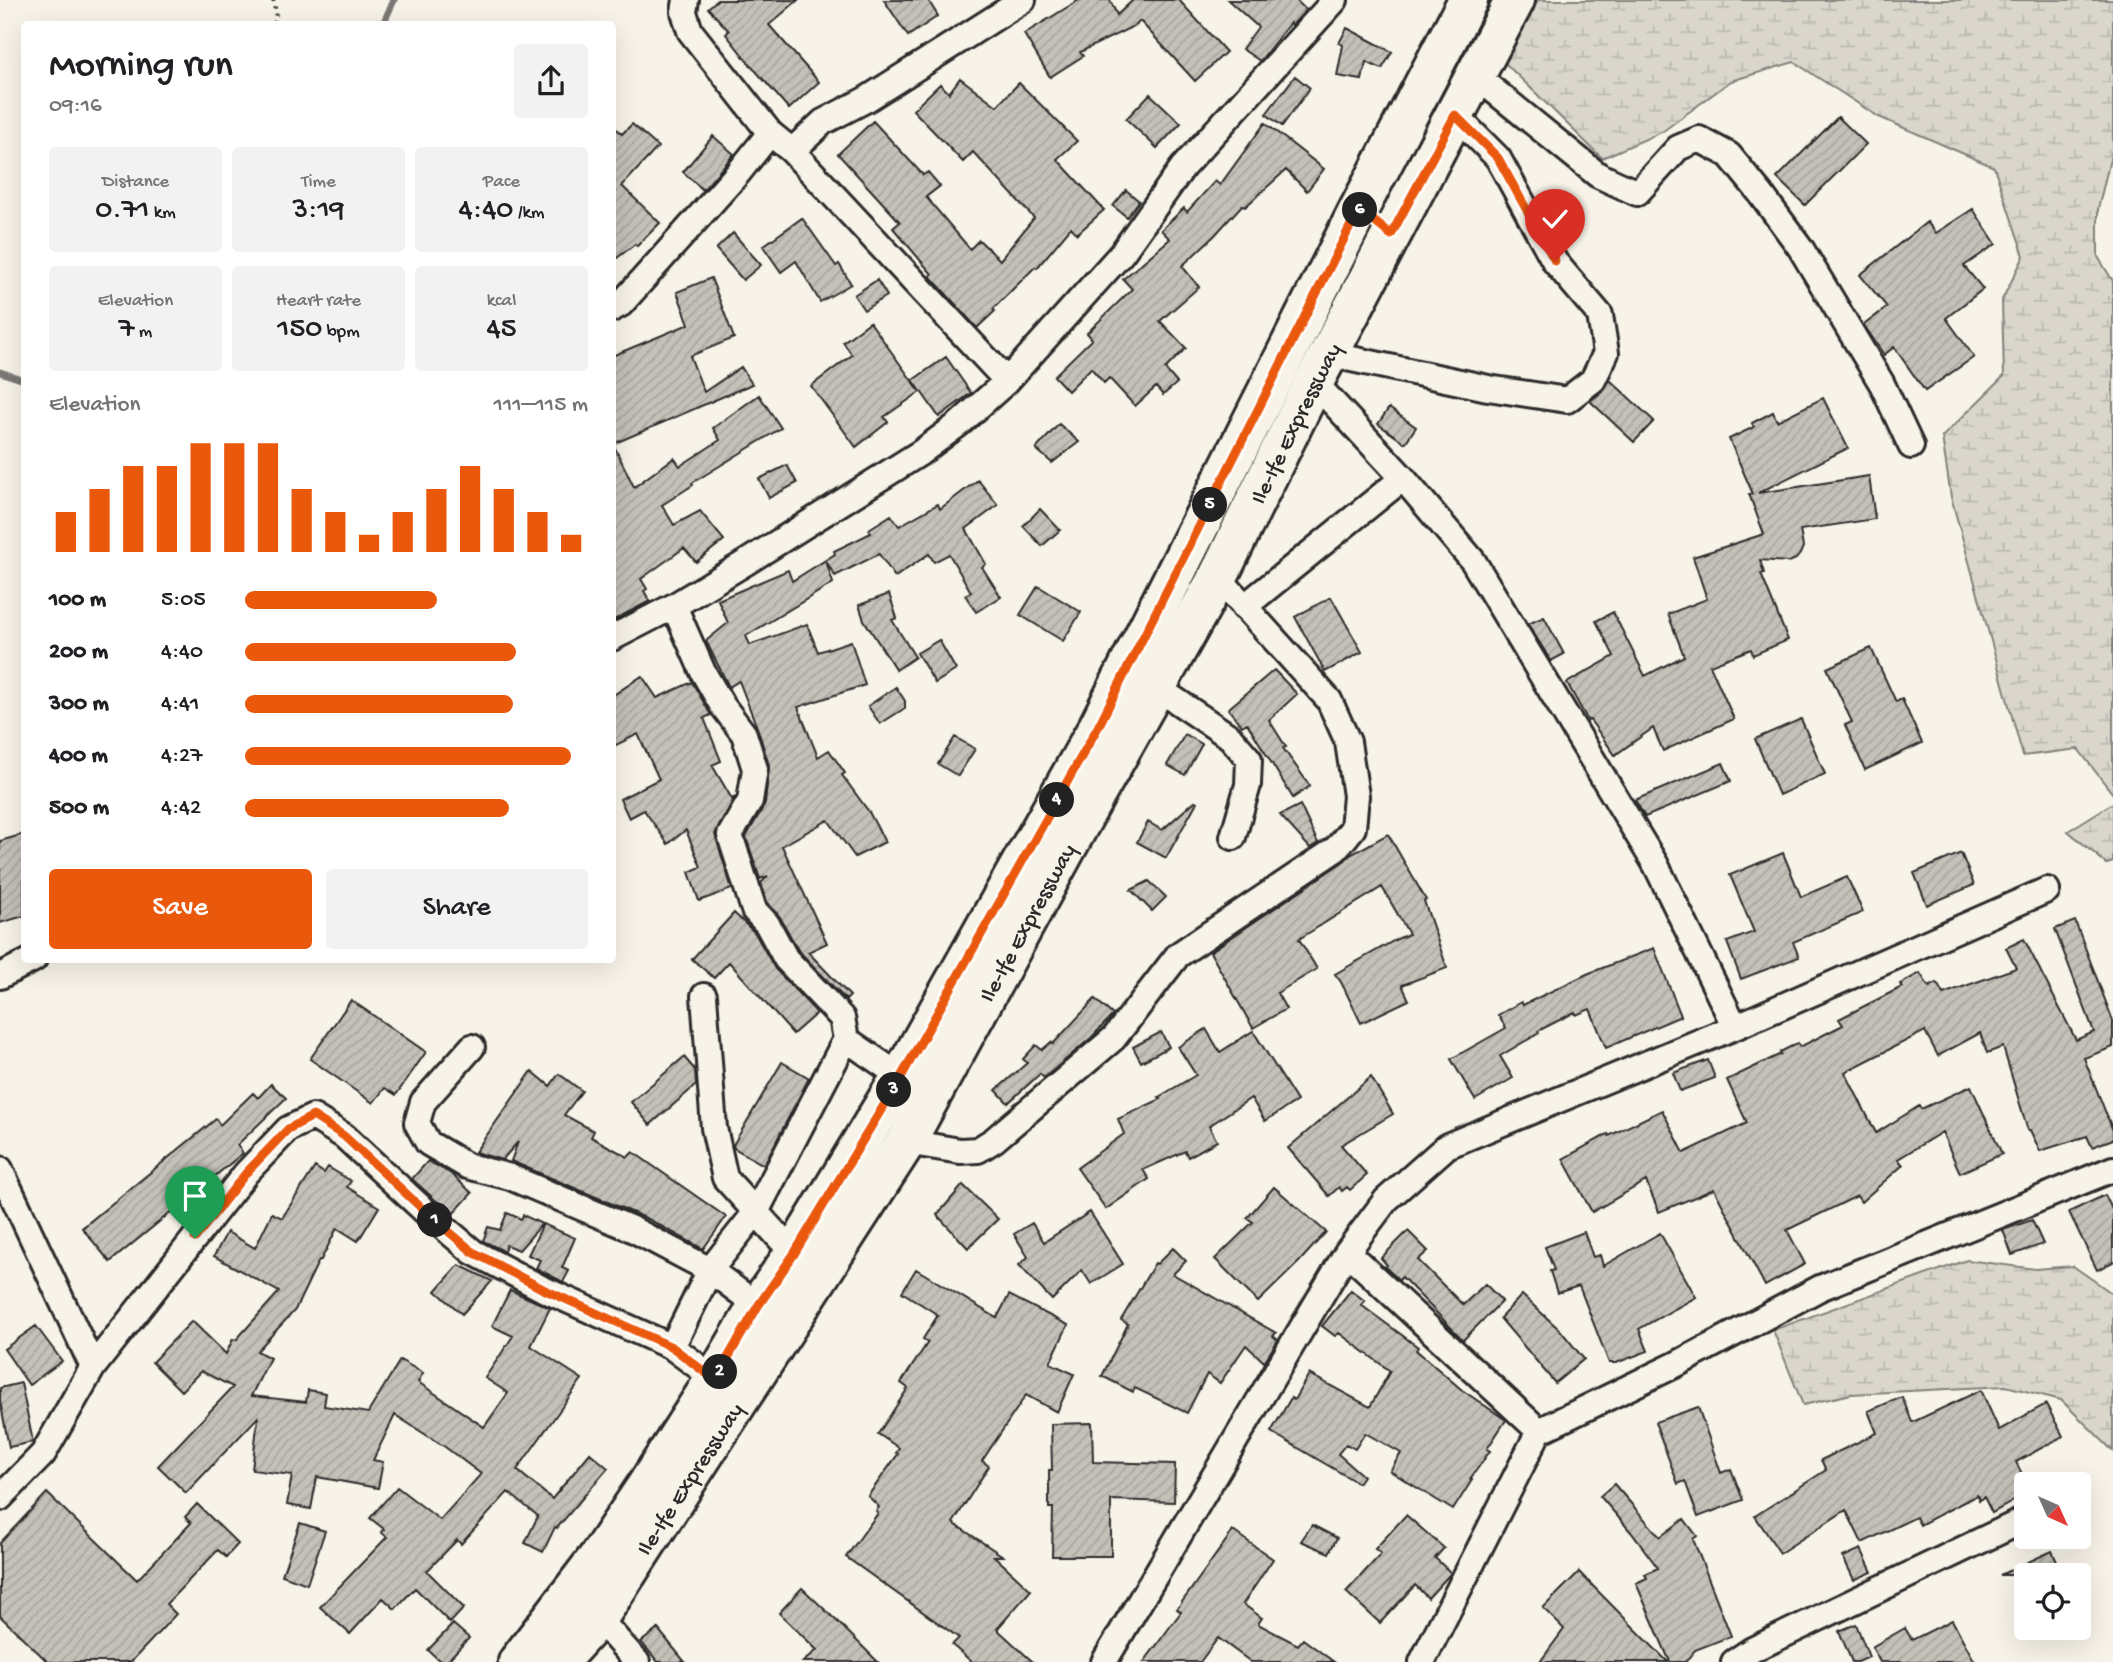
<!DOCTYPE html>
<html lang="en">
<head>
<meta charset="utf-8">
<style>
  body { margin:0; font-family:"Gochi Hand",sans-serif; background:#f2f2f2; color:#202124; height:100vh; display:flex; flex-direction:column; font-size:26px; white-space:nowrap }
  * { box-sizing:border-box; margin:0 }
  p { font-size:23px; color:#757577 }
  .icon { flex:none; width:38px; height:38px; fill:none; stroke:currentColor; stroke-width:2; stroke-linecap:round; stroke-linejoin:round }
  .map { position:relative; flex:1; overflow:hidden }
  .side { position:absolute; left:21px; top:21px; width:595px; height:942px; display:flex; flex-direction:column; background:#fff; border-radius:7px; box-shadow:0 7px 28px #0002 }
  .side>* { flex:none }
  .needle { width:46px; rotate:135deg }
  .fabs { position:absolute; left:2014px; top:1472px; display:grid; gap:14px }
  .fabs a { display:grid; place-items:center; width:77px; height:77px; border-radius:7px; background:#fff; box-shadow:0 7px 28px #0002; font-size:35px }
  .pin { position:absolute; display:grid; place-items:center; width:60px; height:60px; color:#fff; margin:-72px -30px; border-radius:50% 50% 50% 0; rotate:-45deg; box-shadow:0 0 7px #0007 }
  .pin .icon { rotate:45deg }
  .km { position:absolute; width:35px; height:35px; margin:-18px; border-radius:50%; background:#222; color:#fff; font-size:19px; line-height:35px; text-align:center }
  .round { display:grid; place-items:center; flex:none; width:74px; height:74px; border-radius:7px; background:#f2f2f2 }
  .overview { display:flex; align-items:center; justify-content:space-between; height:119px; padding:0 28px }
  h1 { font-size:38px; font-weight:600; line-height:52px }
  .stats { display:grid; grid-template-columns:repeat(3,1fr); gap:10px; height:119px; padding:7px 28px }
  .stats div { display:grid; align-content:center; border-radius:7px; background:#f2f2f2; text-align:center }
  .stats b { font-size:30px; font-weight:600 }
  .stats small { font-size:19px; font-weight:400 }
  .stats p { font-size:19px }
  .chart { height:196px; padding:14px 28px }
  .chart p { display:flex; justify-content:space-between }
  .chart svg { width:100%; height:126px; margin-top:7px; stroke:#ea580c; stroke-width:6 }
  .button { display:flex; gap:14px; margin-top:auto; padding:14px 28px }
  .button a { flex:1; height:80px; border-radius:7px; background:#ea580c; color:#fff; font-size:28px; font-weight:600; line-height:80px; text-align:center }
  .button a+a { background:#f2f2f2; color:#202124 }
  ul { padding:0 28px; list-style:none; font-size:23px }
  li { display:grid; grid-template-columns:112px 84px 1fr; align-items:center; height:52px }
  li i { height:18px; border-radius:9px; background:#ea580c }
  .map>svg:first-child { display:block }
</style>
</head>
<body>
<div class="map">
<svg width="2113" height="1662" viewBox="0 0 2113 1662">
  <defs>
    <pattern id="wetland-marsh" width="20" height="14" patternUnits="userSpaceOnUse" patternTransform="scale(1.75)"><rect width="20" height="14" fill="#dad6cc"/><path d="M1 5h8M5 5V1M11 12h8M15 12V8" fill="none" stroke="#bbb8af"/></pattern>
    <pattern id="building-hatch" width="6" height="6" patternUnits="userSpaceOnUse" patternTransform="scale(1.75)"><rect width="6" height="6" fill="#c4c1b9"/><path d="M-1 1l2-2M0 6l6-6M5 7l2-2" fill="none" stroke="#a9a69f"/></pattern>
  </defs>
  <rect width="100%" height="100%" fill="#f7f3e8"/>
  <filter id="ink" filterUnits="userSpaceOnUse"><feTurbulence type="fractalNoise" baseFrequency=".0143" numOctaves="2"/><feDisplacementMap in="SourceGraphic" scale="14" xChannelSelector="R" yChannelSelector="G"/><feConvolveMatrix kernelMatrix="1 2 1 2 8 2 1 2 1" color-interpolation-filters="sRGB"/></filter>
  <g filter="url(#ink)">
    <path fill="url(#wetland-marsh)" stroke="#82807c" stroke-width="2" d="M1538,0h575v147l-15,62v48l15,24v513l-35,-45 -55,7 -72,-259 -9,-60 62,-61 -2,-76 22,-44 -30,-89 -115,-50 -85,-55 -63,19 -69,51 -60,26 -99,-97z
      M2113,803v59l-6,2 -39,-33z
      M1967,1260l68,9 38,-3 40,28v157l-52,-51 -55,-14 -155,8 -48,11 -30,-75z"/>
    <g fill="none" stroke-linecap="round" stroke-linejoin="round">
      <path stroke="#7a7874" stroke-width="7" d="M383,24l11,-24
        M0,372l24,8"/>
    </g>
    <path fill="url(#building-hatch)" stroke="#2b2b2b" stroke-width="2" d="M717,0h81l-29,25 50,57 -30,27 -41,-47 -22,-28 3,-3 -21,-23z
      M884,0h44l10,16 -30,20z
      M1079,0h31l7,15 16,-15h46l47,52 -31,29 -55,-60 -4,4 -56,27 3,4 -33,21 -26,-43z
      M1228,0h68l10,10 -14,15 -2,-2 -30,38 -18,-12 16,-22z
      M1347,28l45,24 -10,17 -16,-7 -4,18 -25,-4 6,-31 -4,-2z
      M1295,76l15,12 -28,38 -16,-12z
      M960,78l37,28 22,-23 58,58 -20,18 47,51 -27,24 -6,-7 -34,41 -2,-1 -42,42 2,2 -18,17 -47,-52 2,-2 -39,-46 7,-6 -62,-68 35,-33 50,54 5,-3 12,14 -14,11 44,52 9,-9 21,20 34,-42 -61,-66 -10,10 -50,-52 27,-26 9,9z
      M1150,94l31,29 -24,25 -31,-29z
      M1838,117l28,27 -61,61 -28,-27z
      M1265,123l59,46 -17,22 -21,-21 -41,37 -3,-2 -27,30 -33,31 17,21 -39,34 26,27 -21,21 12,14 -14,12 -7,-8 -21,19 -26,-28 -5,5 -13,-15 -23,23 -14,-15 38,-37 -5,-6 45,-44 -9,-10 47,-40 -9,-9 23,-22 3,4 28,-31 5,4z
      M632,124l26,23 -36,39 38,37 -23,23 -2,-2 -23,18v-137l10,9z
      M713,136l21,18 -31,36 -20,-18z
      M1126,190l13,11 -12,16 -14,-11z
      M1973,209l23,35 -32,22 19,23 -37,29 28,39 -49,34 -31,-44 -10,8 -20,-30 23,-18 -27,-32 67,-53 9,11z
      M802,218l34,48 3,-2 12,20 -31,18 -24,-41 -15,11 -18,-26z
      M733,233l28,32 -18,15 -27,-31z
      M711,278l23,60 -44,18 14,36 37,-25 11,17 -139,60 21,43 40,-29 6,8 40,-26 -7,-12 46,-33 22,33 -89,55 1,2 -31,20 12,20 26,-14 24,29 -28,22 -12,-14 -43,31 6,10 -3,2 6,10 -38,20v-265l77,-32 -12,-32z
      M877,280l10,16 -23,14 -10,-15z
      M870,322l50,70 -36,25 4,5 -32,25 -45,-61 41,-31 -9,-13z
      M946,357l25,36 -32,24 -26,-37z
      M1610,380l44,41 -20,21 -44,-41 13,-10z
      M1823,398l25,50 -90,45 111,-17 6,43 -75,11 3,17 -3,7 -4,5 -7,3 -29,-2 4,13 -3,1 27,66 -35,15 -2,-6 -41,16 24,54 -71,32 -10,-23 -38,27 -25,-35 -2,1 -21,-38 47,-27 -18,-35 17,-9 32,64 39,-20 -16,-42 39,-15 -14,-42 71,-23 -15,-40h4l-24,-55 25,-12 -2,-4 21,-11 4,9z
      M1389,408l27,19 -11,16 -27,-19z
      M1059,424l20,18 -27,21 -16,-14z
      M787,465l10,18 -28,15 -10,-19z
      M978,480l20,25 -32,24 20,35 -4,3 19,30 -25,15 -11,-17 6,-3 -22,-38 -15,8 -5,-8 -34,23 -16,-23 -44,22 -9,-15 7,22 -87,53 4,9 57,-21 11,28 33,-11 14,44 -67,22 20,50 11,-7 16,23 -3,2 27,37 16,30 -30,15 -27,-37 -46,26 45,97 -19,9 42,44 -4,4 -48,-50 -18,-33 -13,-15 -6,-19 7,-7 -8,3 -14,-42 19,-33 4,-39 -11,-35 -19,-49 -10,6 -23,-46 22,-18 -10,-23 70,-30 4,11 43,-27 -1,-3 37,-18 -2,-4 22,-14 8,11 39,-22 2,5z
      M1040,509l20,21 -18,16 -19,-20z
      M1038,586l43,26 -18,29 -43,-26z
      M889,594l8,24 -5,2 23,37 -19,13 -32,-50 -5,-15z
      M1331,597l31,55 -37,20 -30,-55z
      M1544,617l20,37 -13,7 -23,-37z
      M939,640l17,30 -21,13 -18,-30z
      M1871,648l25,54 6,-3 20,44 -57,27 -20,-45 7,-3 -25,-54z
      M1274,670l23,24 -28,26 17,27 -3,1 27,38 -17,12 -46,-75 -5,3 -14,-17z
      M642,676l15,22 35,-16 19,33 -7,3 17,43 -9,4 20,34 3,-2 -20,37 17,55 -33,12 -10,-29 12,-5 -15,-37 -18,14 -24,-34 -15,8 -9,-19 39,-20 -21,-45 -26,13v-51z
      M896,687l9,14v7l-25,16 -12,-18z
      M1801,719l24,55 -46,21 -24,-56z
      M1185,734l17,10 -17,31 -18,-10z
      M955,737l20,12 -17,27 -20,-12z
      M1723,763l8,18 -86,36 -10,-17z
      M1195,801l2,1 -31,56 -29,-16 11,-20 14,8z
      M1300,805l18,38 -8,5 -30,-33z
      M24,834v82l-24,7v-82z
      M1388,834l38,66 -2,1 23,67 -45,17 7,15 -48,23 -20,-41 -6,-8 62,-35 12,-5 -27,-47 -83,52 18,30 -40,24 9,16 -33,19 -43,-76 134,-91 6,-6z
      M1783,853l18,44 46,-20 16,35 -70,30 6,15 -58,22 -14,-37 27,-10 -24,-57z
      M1961,853l13,32 -47,20 -13,-32z
      M1149,881l17,16 -14,14 -21,-21z
      M734,913l21,20 20,36 42,44 -24,21 -64,-72 -15,16 -22,-19z
      M2075,921l38,100v26l-29,11 29,73v8l-21,8 -5,-11 -47,15 -10,-21 -2,1 -25,-84 -16,6 -7,-20 -42,23 -13,-25 -80,41 31,61 43,-27 2,3 50,-23 31,68 -42,19 -18,-41 -44,27 5,6 -42,37 -4,-6 -70,34 18,34 -40,22 -51,-97 -55,23 -13,-31 -54,31 -29,-53 45,-25 1,2 53,-26 22,43 63,-30 -20,-43 54,-26 -1,-2 18,-9 2,4 43,-22 -4,-6 63,-32 -2,-3 20,-11 9,14 8,-4 6,11 73,-26 -10,-20 18,-9 52,101 18,-8 -39,-103z
      M1654,948l27,68 -75,32 -16,-39 -14,6 -1,-3 -37,19 1,2 -39,23 13,22 -38,22 -24,-41 55,-31 -8,-13 23,-13 2,3 64,-31z
      M1095,999l18,16 -22,23 -47,40 -4,-4 -32,29 -12,-13 31,-27 -4,-4 13,-14 6,5 9,-8 2,2z
      M351,1000l75,52 -30,43 -11,-7 -12,15 -63,-44z
      M1206,1029l14,23 33,-21 44,70 -32,20 -14,-23 -42,28 8,15 -29,16 -3,-6 -42,19 6,9 -43,30 -29,-41 47,-34 -6,-15 43,-20 -2,-2 37,-22 -18,-28z
      M1161,1032l8,15 -28,15 -8,-15z
      M684,1057l11,13 1,15 -46,40 -19,-23z
      M1708,1060l7,18 -35,13 -7,-18z
      M782,1062l27,16 -45,87 -30,-17 -1,-3z
      M532,1071l18,15 9,-12 23,17 -18,24 30,16 -3,6 37,20 5,-5 93,65 -23,32 -55,-30 -137,-58 7,-19 -16,18 -27,-8z
      M1371,1077l22,37 -52,31 26,30 -17,15 -3,-3 -5,4 -3,-4 -10,9 -41,-48z
      M271,1084l15,14 -49,47 6,8 -133,109 -28,-34 134,-109 4,6 33,-32 5,5z
      M428,1161l22,12 22,20 -20,22 -40,-36z
      M315,1167l9,6 4,-6 23,14 -4,6 32,20 -21,34 -21,-13 -16,32h-2l-24,50 -38,41 13,7 -19,38 55,6 2,-12 18,3 -2,13 44,7 32,-53 23,13 -5,9 66,45 24,-34 -23,-15 28,-42 -21,-10 18,-36 40,18 -19,38 51,33 -65,91 35,29 38,-46 18,15 -51,60 -2,-1 -12,25 -18,-9 13,-27 -30,-24 -47,52 -4,-4 -30,31 37,37 -14,15 -35,-35 -20,21 -12,-11 -33,36 -30,-27 67,-70 -6,-5 3,-3 -14,-11 27,-31 43,33 41,-46 -36,-27 -50,-32 -22,45 10,2 -5,26 -61,-11 -6,32 -24,-4 5,-30 -40,-5 6,-53 -72,76 -28,-27 75,-79 -32,-16 -20,20 -29,-29 40,-41 34,33 7,-15 3,1 43,-48 -65,-36 13,-24 28,16 17,-35 10,5z
      M963,1185l35,34 -30,29 -31,-33z
      M1274,1187l52,45 -27,30 -41,40 -43,-43 38,-37 -6,-4z
      M2105,1195l8,16v51l-16,8 -28,-58z
      M1090,1212l33,52 -32,20 -9,-14 -30,30 -33,-35 9,-8 -14,-23 18,-11 12,19z
      M507,1213l14,6 2,-4 19,9 -23,26 -13,-5 -2,6 -21,-10 5,-14 12,3z
      M2032,1220l11,24 -31,11 -9,-25z
      M543,1224l32,14 -13,30 7,3 -6,11 -27,-14 4,-8 -12,-5z
      M1408,1231l20,20 -10,9 45,45 22,-21 17,17 -39,39 -61,-63 -3,3 -14,-13 2,-2 -6,-7z
      M1584,1232l9,25 7,-2 3,11 57,-33 36,64 -57,32 9,22 -32,12h-7l-30,-77 -22,7 -7,-22 4,-1 -9,-23z
      M1173,1248l13,13 -13,13 103,59 -3,3 5,4 -14,22 -18,-17 -26,38 -13,-9 -20,39 -52,-25 -2,4 -31,-16 26,-52 -7,-4 34,-57 2,1z
      M459,1265l33,16 -30,33 -26,-23z
      M916,1269l81,49 12,-23 59,30 -18,38 24,11 -17,38 -31,-17 -44,66 7,5 -36,57 50,33h-9l37,34 -34,39 36,33h-61l-20,-17 7,-7 -113,-81 32,-44 -2,-2 3,-4 -11,-11 30,-42 -2,-1 3,-5 -21,-14 30,-46 -7,-5 27,-41 -5,-3 15,-24 -36,-23z
      M1351,1290l14,11 -4,4 57,42 -2,3 46,40 44,30 -19,29 3,2 -20,28 2,1 -19,30 -63,-39 11,-18 -36,-20 -10,16 -9,-5 -8,10 25,22 -5,7 -87,-51 20,-34 3,2 15,-26 61,33 20,-36 -51,-38 -4,3 -13,-10z
      M1522,1295l39,36 23,28 -29,24 -55,-65z
      M36,1326l26,35 -33,24 -25,-36z
      M21,1383l12,59 -24,5 -9,-46v-13z
      M1981,1390l18,40 47,-26 17,32 -47,26 7,14 -2,2 5,11v5l-34,19 -8,-16 -5,3 -2,-5 -57,30 -4,-8 -54,26 -16,-33 -66,43 -25,-37 71,-46 -5,-10 56,-27 -9,-22 34,-14 10,25h1z
      M1698,1407l23,66 10,-4 12,31 -45,17 -13,-36 -7,3 -23,-62z
      M1092,1423l1,39 82,2 -1,38 -63,-2v56h-59l1,-48h-4v-38h3l-1,-46z
      M1614,1484l46,53 24,-18 13,17 -4,3 38,97 -36,14 -10,12h-15l-34,-79 11,-5 -2,-4 13,-6 -27,-36 -31,-36z
      M47,1493l90,87 54,-57 -6,-6 12,-13 41,40 -12,13 -8,-7 -52,54 10,10 -45,48h-83l-48,-46v-73z
      M1406,1515l38,33 -9,10 16,15 -23,25 -13,-13 -35,38 -34,-31 35,-38 -6,-5z
      M300,1523l25,8 -18,53 -25,-9z
      M1312,1525l25,13 -8,15 -28,-12z
      M1233,1531l40,28 -30,45 19,14 -4,6 40,21 5,-6 31,23h-83l-33,-24 -18,24h-56l37,-50 -4,-3z
      M1861,1549l11,23 -18,8 -11,-23z
      M2052,1551l11,24h-63z
      M1579,1572l89,90h-128l24,-33 -21,-21z
      M802,1588l40,38 36,36h-75l14,-12 -38,-37z
      M1952,1620l23,42h-95l-8,-15 33,-19 7,12z
      M453,1624l16,14 -23,24h-5l-13,-12z
      M1856,1624l13,33 -11,5h-6l-13,-31z
      M658,1629l27,33h-27l-17,-20z"/>
    <g fill="none" stroke-linecap="round" stroke-linejoin="round">
      <g stroke="#2b2b2b" stroke-width="30">
        <path id="minor" d="M686,0l-2,12 6,19 80,102 22,18 215,230
          M1476,76l122,99 39,18 41,-45 21,-9 30,16 32,39 39,53 82,137 29,62
          M792,151l31,-29 44,-23 156,-99
          M612,309l9,-5 118,-132 31,-39
          M1328,354l160,34 79,12 26,-20 13,-27 -6,-38 -45,-53 -57,-104 -43,-43
          M1314,382l89,96 70,83 183,304 79,162
          M1244,607l159,-129
          M612,638l62,-32 71,-43 175,-110 40,-30 47,-42 115,-128 61,-86 152,-167
          M1156,687l74,50 19,22 -1,26 -15,52
          M0,976l34,-17
          M704,996l10,132 11,50 69,76
          M846,1039l55,38
          M472,1047l-49,55 -6,21 11,20 39,23 43,11 124,53 76,40 48,36
          M906,1142l54,9 18,-1 16,-10 120,-102 64,-83 158,-106 17,-21 3,-32 -8,-54 -19,-42 -111,-123
          M0,1169l93,198 -50,87 -43,44
          M1347,1252l192,179
          M672,1347l38,-77 46,-58 90,-173 -4,-21 -56,-59 -19,-35 -13,-14 -24,-75 20,-34 5,-32 -11,-35 -22,-29 -19,-33 -29,-66
          M93,1367l153,-194 42,-44 25,-12 31,19 84,78 45,38 70,37 129,58 43,32
          M598,1618l39,44
          M1104,1662l243,-410 39,-52 61,-54 288,-119 312,-137
          M1422,1662l117,-231 136,-66 145,-77 293,-119
          M1734,1662l18,-12 274,-131"/>
      </g>
      <g stroke="#2b2b2b" stroke-width="44">
        <g id="primary">
          <path d="M518,1662l82,-107 47,-70 68,-106 43,-73 36,-52 107,-177 197,-350 261,-518 109,-209"/>
          <path id="s1" d="M558,1662l40,-44 308,-476 189,-346 123,-219 96,-195 201,-382"/>
        </g>
      </g>
      <path stroke="#2b2b2b" stroke-width="4.5" stroke-dasharray="2 5" stroke-linecap="butt" d="M273,0l3,13 -1,11"/>
      <use href="#minor" stroke="#f7f3e8" stroke-width="24"/>
      <use href="#primary" stroke="#f7f3e8" stroke-width="38"/>
    </g>
  </g>
  <g fill="none" stroke-linecap="round" stroke-linejoin="round" filter="url(#ink)">
    <g stroke="#fff" stroke-width="14">
      <path id="route" d="M195,1238l51,-65 42,-44 25,-13 31,20 84,78 45,38 70,37 129,58 43,33 43,-74 36,-52 107,-177 197,-350 261,-518 32,26 64,-120 43,43 57,103"/>
    </g>
    <use href="#route" stroke="#ea580c" stroke-width="9"/>
  </g>
  <g text-anchor="middle" stroke-width="7" stroke-linejoin="round" paint-order="stroke">
    <g font-size="23" fill="#2b2b2b" stroke="#f7f3e8">
      <text dy="8" stroke="none"><textPath href="#s1" startOffset="1444">Ile-Ife Expressway</textPath></text>
      <text dy="8" stroke="none"><textPath href="#s1" startOffset="877">Ile-Ife Expressway</textPath></text>
      <text dy="8" stroke="none"><textPath href="#s1" startOffset="226">Ile-Ife Expressway</textPath></text>
    </g>
  </g>
</svg>
<div class="fabs">
<a><svg class="needle" viewBox="-14 -14 28 28"><path d="M0-13l5 13h-10z" fill="#e53935"/><path d="M0 13l5-13h-10z" fill="#757577"/></svg></a>
<a><svg class="icon" aria-label="locate" viewBox="0 0 24 24"><circle cx="12" cy="12" r="6"/><path d="M12 2v4M12 18v4M2 12h4M18 12h4"/></svg></a>
</div>
<div class="pin" style="left:195px;top:1238px;background:#1e9e55"><svg class="icon" aria-label="arrive" viewBox="0 0 24 24"><path d="M6 21V4h12l-3 4 3 4H6"/></svg></div>
<div class="pin" style="left:1555px;top:261px;background:#d93025"><svg class="icon" aria-label="check" viewBox="0 0 24 24"><path d="M5 12l5 5 9-10"/></svg></div>
<b class="km" style="left:435px;top:1220px">1</b>
<b class="km" style="left:720px;top:1372px">2</b>
<b class="km" style="left:894px;top:1090px">3</b>
<b class="km" style="left:1057px;top:800px">4</b>
<b class="km" style="left:1210px;top:505px">5</b>
<b class="km" style="left:1360px;top:210px">6</b>
<section class="side">
<div class="overview"><div><h1>Morning run</h1><p>09:16</p></div><a class="round"><svg class="icon" aria-label="share" viewBox="0 0 24 24"><path d="M12 15V3M7 8l5-5 5 5M5 13v7h14v-7"/></svg></a></div>
<div class="stats">
<div><p>Distance</p><b>0.71<small> km</small></b></div>
<div><p>Time</p><b>3:19</b></div>
<div><p>Pace</p><b>4:40<small> /km</small></b></div>
</div>
<div class="stats">
<div><p>Elevation</p><b>7<small> m</small></b></div>
<div><p>Heart rate</p><b>150<small> bpm</small></b></div>
<div><p>kcal</p><b>45</b></div>
</div>
<div class="chart"><p><span>Elevation</span>111–115 m</p>
<svg viewBox="0 0 160 44" preserveAspectRatio="none"><path d="M5 44V30M15 44V22M25 44V14M35 44V14M45 44V6M55 44V6M65 44V6M75 44V22M85 44V30M95 44V38M105 44V30M115 44V22M125 44V14M135 44V22M145 44V30M155 44V38"/></svg>
</div>
<ul>
<li><b>100 m</b>5:05<i style="width:56%"></i></li>
<li><b>200 m</b>4:40<i style="width:79%"></i></li>
<li><b>300 m</b>4:41<i style="width:78%"></i></li>
<li><b>400 m</b>4:27<i style="width:95%"></i></li>
<li><b>500 m</b>4:42<i style="width:77%"></i></li>
</ul>
<div class="button"><a>Save</a><a>Share</a></div>
</section>
</div>
</body>
</html>
